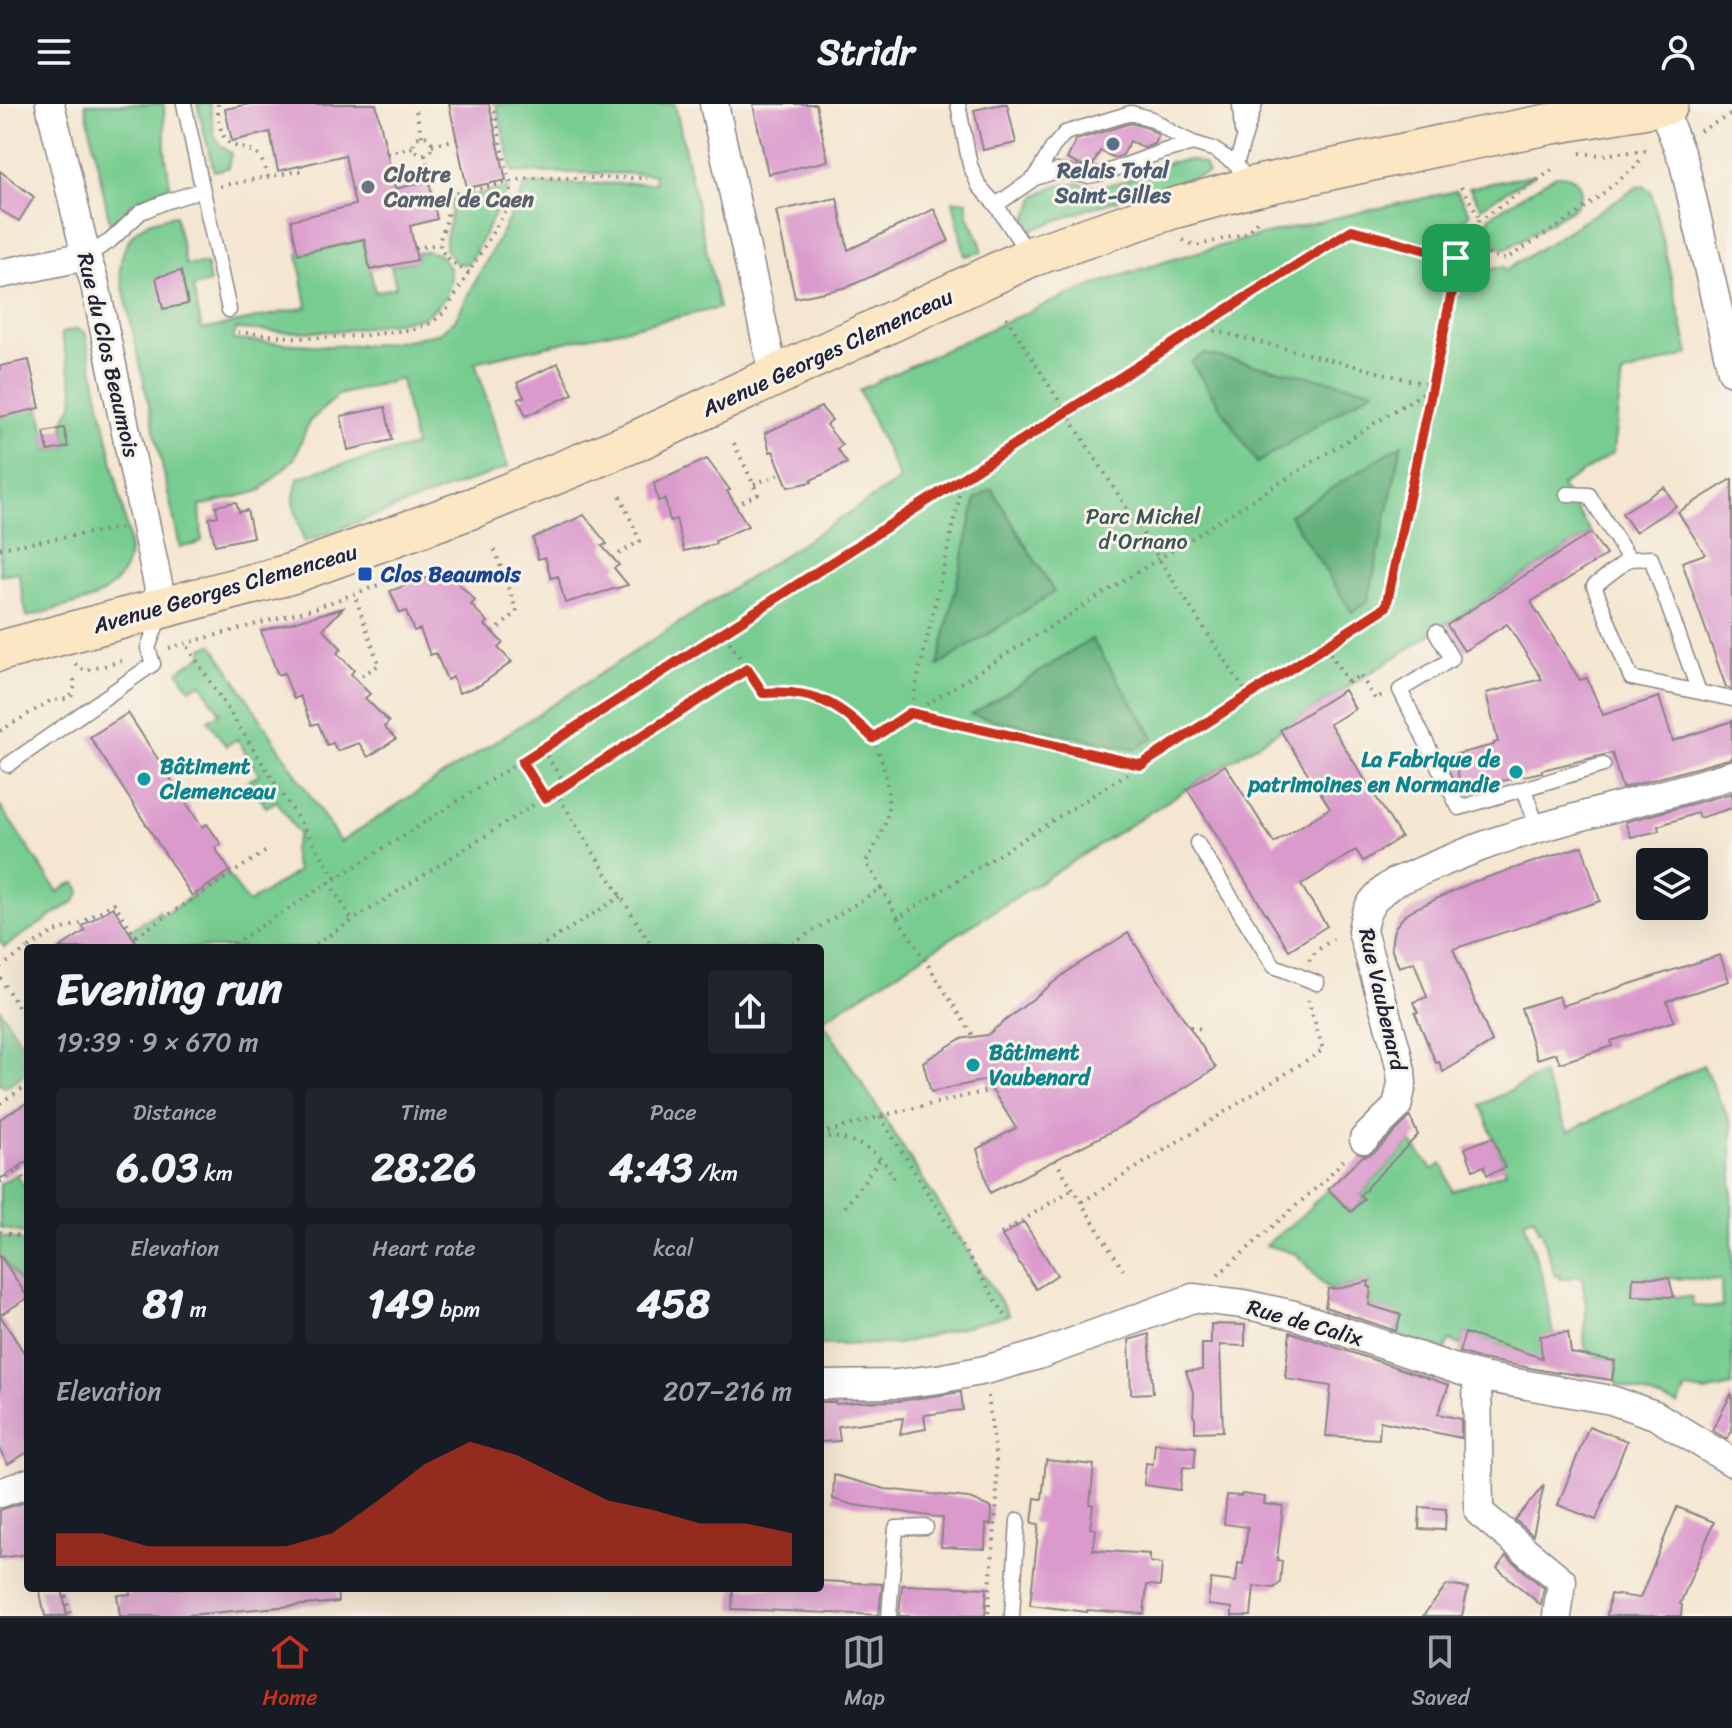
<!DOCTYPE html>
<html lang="en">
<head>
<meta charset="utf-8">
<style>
  body { margin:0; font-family:Sriracha,sans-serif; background:#20242c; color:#f1f3f6; height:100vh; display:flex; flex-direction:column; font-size:30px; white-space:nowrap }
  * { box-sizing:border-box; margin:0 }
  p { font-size:26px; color:#9ea1a6 }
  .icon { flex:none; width:44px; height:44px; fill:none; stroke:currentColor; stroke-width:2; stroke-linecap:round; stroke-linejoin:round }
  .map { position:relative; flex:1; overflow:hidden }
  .panel { position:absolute; left:24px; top:840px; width:800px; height:648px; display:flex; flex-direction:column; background:#171b24; border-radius:8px; box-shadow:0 8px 32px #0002 }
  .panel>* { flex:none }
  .buttons { position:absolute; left:1636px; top:744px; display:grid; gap:16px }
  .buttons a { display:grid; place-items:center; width:72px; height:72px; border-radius:8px; background:#171b24; box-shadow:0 8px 32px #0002; font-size:40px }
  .pin { position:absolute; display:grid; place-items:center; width:68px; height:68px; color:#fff; margin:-34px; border-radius:16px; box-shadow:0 4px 12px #0006 }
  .round { display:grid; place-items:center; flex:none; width:84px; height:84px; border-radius:8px; background:#20242c }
  .headline { display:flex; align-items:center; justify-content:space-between; height:136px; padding:0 32px }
  h1 { font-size:44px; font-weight:700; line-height:60px }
  .figures { display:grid; grid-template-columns:repeat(3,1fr); gap:12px; height:136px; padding:8px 32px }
  .figures div { display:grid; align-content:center; border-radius:8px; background:#20242c; text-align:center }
  .figures b { font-size:40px; font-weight:700 }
  .figures small { font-size:22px; font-weight:400 }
  .figures p { font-size:22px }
  .chart { height:224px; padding:16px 32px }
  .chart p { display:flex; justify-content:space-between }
  .chart svg { width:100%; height:144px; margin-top:8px; fill:#c8321e; opacity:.7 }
  header { display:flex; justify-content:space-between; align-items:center; height:104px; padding:0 32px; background:#171b24; font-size:36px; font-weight:700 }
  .tab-bar { display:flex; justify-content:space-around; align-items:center; height:112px; border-top:2px solid #363941; background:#171b24; font-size:22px; color:#9ea1a6 }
  .tab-bar a { display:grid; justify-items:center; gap:4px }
  .tab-bar .selected { color:#c8321e }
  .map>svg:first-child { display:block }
</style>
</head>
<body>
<header><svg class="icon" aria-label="menu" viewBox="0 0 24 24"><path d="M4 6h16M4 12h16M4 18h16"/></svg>Stridr<svg class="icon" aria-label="person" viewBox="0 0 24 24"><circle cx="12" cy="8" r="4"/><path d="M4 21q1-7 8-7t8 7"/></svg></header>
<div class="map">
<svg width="1732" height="1512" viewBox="0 0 1732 1512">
  <rect width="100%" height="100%" fill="#f7f3e8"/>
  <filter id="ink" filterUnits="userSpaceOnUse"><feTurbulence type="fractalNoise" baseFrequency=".0125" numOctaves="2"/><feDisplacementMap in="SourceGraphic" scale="16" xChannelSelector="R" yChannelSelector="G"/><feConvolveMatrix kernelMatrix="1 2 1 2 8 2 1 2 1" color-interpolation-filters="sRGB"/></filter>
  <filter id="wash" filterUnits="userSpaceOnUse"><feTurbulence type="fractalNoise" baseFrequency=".006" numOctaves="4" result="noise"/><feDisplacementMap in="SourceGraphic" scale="32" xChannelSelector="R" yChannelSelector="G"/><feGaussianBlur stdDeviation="1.8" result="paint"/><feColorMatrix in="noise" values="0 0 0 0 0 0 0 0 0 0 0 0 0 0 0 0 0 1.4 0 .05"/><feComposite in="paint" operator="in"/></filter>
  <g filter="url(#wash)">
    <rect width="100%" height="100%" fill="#f4e6d0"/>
    <path fill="#77cc90" stroke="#4c7766" stroke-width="2" fill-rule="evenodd" d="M85,0h79l1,47 5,35c-14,6 -29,11 -41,21 -8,6 -9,14 -19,17z
      M197,0h13l4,30 6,11 11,8 -3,15 -14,3z
      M496,0h179l44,204 -244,54 33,105 -204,75 -11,-40 5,-24 19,-7 98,-25 -14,-67 -63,16 -29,27 -15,37 -34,32 -60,15 2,35 -9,4 -13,2 -60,-274c0,-21 9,-41 29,-51 8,-3 18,-5 26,-7l11,50 20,-1 4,19 -17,4 9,43 105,-23 -9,-53 66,-15 11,53 21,-5 -5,-21 26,-6 -1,-7 12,-2 12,4 9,13 2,13 -5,16 -11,11 -11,9 -82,14 -52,1 -54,-3 -3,11 94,6 42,-1 39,-5 32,-8 15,-12 66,-124 4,-11 130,-2 -1,-9 -141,-2z
      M1191,56l13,4 4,9 -120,36 -59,22 -3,-11 11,-25 18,-9 20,-3 25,4 27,-7 44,-18z
      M1535,70l-54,33 -12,-19z
      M1556,71c21,-1 32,13 19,32l-67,41c-14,1 -19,-7 -23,-19l5,-13z
      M1644,82l7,5 38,163 -67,21 -9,78 -52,33 30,47 -769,487 187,295 -4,1 -107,28 -78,1v-397h-680l-11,-17 30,-20 3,5 65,-43 21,30 50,-32c-8,-13 -7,-24 1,-36l-22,-34 -11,6 -17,-26 10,-7 -22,-35 -11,7 -18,-26 12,-7 -19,-30 -11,6 -12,-18 23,-15 3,-9 9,-2 127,197 560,-362 -41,-90c88,-41 175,-85 267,-116 108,-36 219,-58 330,-83l14,22 -10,13c0,12 12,36 23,42 7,3 14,0 20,-2l3,4 131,-83z
      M508,84l-37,72 -6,4 -9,-1 -11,-14c0,-18 9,-32 6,-49z
      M953,97h14c-2,23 14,30 15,51l-17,4z
      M76,225l9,3 42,197c7,36 -5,55 -37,71l-63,17 -9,-45 -18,3v-158l17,-11 22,-4 9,49 20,-4 -4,-19 1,-11 8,-13 1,-13 -13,-58z
      M0,702l58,86c6,-3 12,-11 19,-8l3,9 -5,8 -71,46 -4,-6z
      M0,905l28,44v19l-23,15 -5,-4z
      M1703,961l29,61v260l-27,6 -19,-3 -8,16 -62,-21v-23c-43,-7 -30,-16 -30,-51 0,-11 -3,-23 -4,-34l-22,3 -1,-4 -4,1 -14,-47 -2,1 -5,-14 -10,4 19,59 10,55 -11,25 -77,-26 -4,12 -12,-4 -4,9 -50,-16 6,-18 -32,-11v-24l-27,7 -14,1 -32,-35 -30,-9 36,-30 26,-26 23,23 13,-13 -4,-4 7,-6 -1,-1 45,-46 22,28 8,-6 4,5 7,22 54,-19 -25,-67 61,-31 26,58zM1633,1173l88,3 1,27 -29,-1 -1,-9 -59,-1z
      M16,1070l12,18v42l-28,-6v-44z
      M0,1132l28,6v53l-25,-37 -3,1z"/>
    <path fill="#61b07a" stroke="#42695a" stroke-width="2" d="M1204,250l170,36 -117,73 -66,-101z
      M1402,340l-34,158 -16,10 -63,-97z
      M992,385l62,103 -116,74 38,-167z
      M1092,535l62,98 -18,12 -165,-34z"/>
    <g id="blocks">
      <path fill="#da9acc" d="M249,0h127l19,85 34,-8 8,38 -27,7 7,34 -47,10 -6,-31 -66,15 -7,-34 64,-15 -10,-50 -67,16 -8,-39 -38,9 -7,-32z
        M449,0h40l17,76 -39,8z
        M753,0h63l12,57 -60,13z
        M1002,0h5l9,39 -33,7 -9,-40z
        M1131,19l17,5 10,7 -4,9 -10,4 -14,-7 -7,14 -8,3 -15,-7 -7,14 -5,1 -11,-2 -10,-5 9,-19z
        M0,67l34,26 -15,24 -19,-11z
        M837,94l11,52 86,-41 15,32 -101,46 -53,11 -19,-87z
        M181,167l7,33 -25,5 -7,-32z
        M29,256l11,48 -40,9v-51z
        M558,259l15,31 -47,22 -8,-17 6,-2 -7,-14z
        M385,303l7,33 -44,10 -7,-34z
        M821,303l11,13 -6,5 16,20 -5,4 10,14 -36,17 1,2 -24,5 -15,-36 -3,1 -5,-19z
        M64,324l4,19 -20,4 -4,-19z
        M707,355l23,31 -3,1 21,35 -33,15 1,3 -32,7 -8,-32 -6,2 -5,-22 -7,2 -4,-18z
        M1732,375v210l-6,-2 -44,-125 23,-8 -27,-42z
        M1664,383l12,19 -41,26 -13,-19z
        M236,398l3,10 8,-2 6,27 -38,8 -6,-27 9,-2 -2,-10z
        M584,411l23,29 -5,2 17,19 -5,3 14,17 -63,18 -7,-27 -7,2 -6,-21 -7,2 -5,-21z
        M1591,429l15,22 -75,47 49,78 7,-2 16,37 56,-18 14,44 59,-20v37l-110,30 -10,-35 -70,17v2l-80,18 -9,-35 41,-10v-2l4,-1 -12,-49 56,-14 -35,-55 -43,27 -17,-26z
        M446,467l29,29 -4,5 17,17 -3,3 18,18 -5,5 14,14 -32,23 -21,8 -6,-16 -6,3 -11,-27 -6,2 -10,-26 -6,2 -8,-20 -6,2 -10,-22z
        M343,504l-20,21 19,20 -5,4 17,17 -3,4 19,20 -5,4 24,24 -5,5 12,12 -28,18 -9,-14 -22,8 -4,-8 -6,2 -9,-22 -6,2 -12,-29 -6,3 -10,-26 -6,2 -17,-44z
        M1344,586l11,19 -25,15 71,113 -38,24 -7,-11 -55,35 26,41 -38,24 -102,-161 38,-24 49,78 56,-35 -50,-78z
        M128,609l74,114 5,-3 14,20 -6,4 15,23 -38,25 -102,-159z
        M1732,689v15l-33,10 -2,-5 -39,13 1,5 -28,6 -6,-15z
        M1582,742l18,55 -147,48 39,93 -49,30 -4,-10 -3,1 -21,-50 3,-1 -4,-10 13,-5 -13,-35 -15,5 -8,-19 2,-15 3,-7 9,-11 7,-5 61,-28z
        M113,803l27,41h-81l26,-17 -3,-5z
        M1128,829l88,135 -84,53 -142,72 -13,-44 39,-21 -30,-48 -55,12 -8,-30 37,-23 27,-4 85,-67z
        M1720,851l9,26 -62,20 7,20 -63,20 1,5 -52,17 -4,-10 -19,6 -16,-51 38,-12 3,10z
        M28,998v59l-28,18v-60z
        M1410,1013l8,18 -52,53 1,1 -7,6 4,4 -13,13 -23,-23 35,-33 6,-1 7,-4z
        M1493,1033l12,31 -18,7 -3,-9 -11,4 -8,-22z
        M1024,1118l33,53 -21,14 -34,-53z
        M0,1151l28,43 -28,17 28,44v93l-20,12 -8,-13z
        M1633,1173l36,1 5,19 -42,-1z
        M1369,1177l-1,6h3l-2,18 32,10 -5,16 -71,-24 3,-18 14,-1z
        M1211,1220l34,1v21l-25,-1 3,86 -28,1v-14l-2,-2 1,-21 -8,-24 16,-1v-26h9z
        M1290,1228l159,53 -11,29 23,5v19l-81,-17 -1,18 -53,-3 5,-50 -45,-7v-3h-1z
        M1568,1228l3,21 44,8 -3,19 -54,-8v1l-77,-14 -22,-7 6,-19 77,25 -2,-22z
        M1149,1230l4,59 -22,1 -2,-54z
        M961,1288l2,18 -39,5 2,14 -26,5 3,-16 -65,8 2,15 -20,1v-40h15l1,2 23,-2 40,-1z
        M1732,1289v38l-5,8 -15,-9z
        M1589,1322l38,15 -31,79 -38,-15z
        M1155,1339l41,4 -2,21 -11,-1 -3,23 -36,-5 2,-22 7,1z
        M1046,1356l48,5 -4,39 3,1 -3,23 6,1 -3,21 57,4v8l12,2 -2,22 -13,-1 -3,29 -57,-4v2l-57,-7 9,-81 -7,-1 3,-25 7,1z
        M834,1371l51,14 83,9 24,10 -1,17 -5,-1 -1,25 -44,-2 2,-29 -89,-13 -21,-6z
        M1544,1381l-11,50 -18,-15z
        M1242,1390l23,3 -1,7 19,2 -6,54 5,1 -2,22 -6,5 -20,-2 -3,30h-19v-8l-24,-3 3,-26 25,3 2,-19 5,1 5,-37 -24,-3 3,-29 14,1z
        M28,1397v53l-28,4v-48z
        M1420,1403l26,2 -1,21 -26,-1z
        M1677,1403l37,15 -34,82 2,1 -1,11h-74l3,-22 30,4z
        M1506,1452l38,32 -3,17 -44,-37z
        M820,1477l62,3 -3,31 -147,-6 1,-21h87z
        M902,1481l85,3 -2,28h-86z
        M1447,1481l21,3 -6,28h-39z
        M39,1484h23l5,28h-22z
        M130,1484h207l1,14 -161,14h-57l-3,-21 14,-1z"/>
    </g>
  </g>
  <g filter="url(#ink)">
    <use href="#blocks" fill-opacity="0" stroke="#8b8486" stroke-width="2"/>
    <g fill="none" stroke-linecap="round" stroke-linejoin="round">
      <g stroke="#8b8486" stroke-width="17">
        <path id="lane" d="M184,0l45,206
          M958,0l12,61 9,21 17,19 34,51
          M1240,0l2,27
          M1236,60l19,-60
          M1035,74l18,-31 12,-14 66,-20 21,6 19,13 22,11
          M996,101l39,-27 22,-7 31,5 16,-3 60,-22 29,-8 20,6 23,15 13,19
          M86,152l24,-15 31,-29 24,-10 37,-12
          M1567,390l22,1 40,64 -35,27 37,92 68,14
          M1629,455l22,-1 48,134 33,7
          M1436,528l16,27 -52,31 59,118 144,-43
          M8,661l145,-101 -5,-16 12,-32
          M1524,685l14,40
          M1197,739l77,123 43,17
          M889,1512l7,-88 30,-1
          M1012,1512l6,-96"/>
      </g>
      <g stroke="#8b8486" stroke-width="31">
        <path id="street" d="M50,0l36,152 8,24 69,328
          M714,0l60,272
          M1662,2l22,57 48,208
          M0,170l86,-18
          M1364,1035l33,-32 5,-23 -1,-13 -5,-22 -34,-118c3,-24 13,-36 33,-49 35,-14 71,-31 108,-43 75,-24 153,-41 229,-64
          M1477,1272l2,136 83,69 -5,35
          M820,1281l77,-1 41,-5 47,-9 53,-15 155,-57 50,6 51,11 183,61 134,24 44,15 77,47
          M0,1389l28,-10"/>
      </g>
      <g stroke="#8b8486" stroke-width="43">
        <path id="secondary" d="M0,547l290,-77 185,-67 161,-66 394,-184 141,-48 81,-22 190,-42 108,-21 118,-20"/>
      </g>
      <path stroke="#8b8486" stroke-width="4" stroke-dasharray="2 6" stroke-linecap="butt" d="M218,0c-1,13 2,34 14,41 10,4 22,4 29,14 3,5 5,12 7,18
        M416,7l6,26
        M1700,27l32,-17
        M414 41a9 9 0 1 1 18 0a9 9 0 1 1-18 0Z
        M432,41l25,-6
        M387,49l27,-6
        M1580,49l20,2 51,-5
        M425,50l6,27
        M1552,66l-73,51c-13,23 5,36 27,38l73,-46 57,-47 4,-6
        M220,82l83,-16 -1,-4
        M1461,83l20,32
        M1183,136l13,6 51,-13 10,-12
        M415,144l24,-4
        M469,169c-57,-33 -10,-37 -25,-77l85,-18h118
        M1006,213l153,242 90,138
        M238,228l64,6 59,-2 54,-7 16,-6 14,-11 63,-105 4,-12 -19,-91
        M734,339l24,51 -23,11
        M961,375l-3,25 -48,209 231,52
        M754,380l27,-10
        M0,444l120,-20
        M612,454l28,-17 -20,-46
        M356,495l23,66 -23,14
        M723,528l629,-402 104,28
        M493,529l24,-21 -23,-64
        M1326,542l24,40
        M188,543l148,231
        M169,544l146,-40 72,-26 6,-11
        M75,560l10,7 37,-10
        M1348,579l12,-8 15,24 7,-4
        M0,627l50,-30 16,-2 6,-4 3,-10 -2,-11
        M542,645l24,36
        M522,658l23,36
        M555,687l98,157
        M329,778l23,38
        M881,784l17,30 351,-221 137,-90 48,-221 -234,-59
        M898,814l76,119
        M136,832l132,-86
        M29,844l23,-15 29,-10 33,-20 29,45
        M227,844l496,-316 40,61c50,-4 75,10 110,45l561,-352 22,-113v-15l21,-13
        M309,844l438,-279
        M538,844l84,-52
        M786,844l95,-60 -15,-26c6,-11 14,-23 18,-35 10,-28 1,-62 -11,-89
        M1309,857l7,-10 17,-12
        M0,863l28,-18
        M0,874l28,44
        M1190,923l14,2
        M0,999l28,-18
        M880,1013l127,201
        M820,1030l69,-20 103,-24
        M820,1032c33,1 65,15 76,48
        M1055,1056l68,110
        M19,1066l9,14
        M0,1078l28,-18
        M1082,1098l241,-152 -15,-50
        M845,1103l35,-48
        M0,1128l28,6
        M1001,1130l72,-45
        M1218,1171l107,-95 22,-24
        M988,1292l8,64 1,39 -9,117
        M64,1484l6,28"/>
      <use href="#lane" stroke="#fff" stroke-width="14"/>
      <use href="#street" stroke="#fff" stroke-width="28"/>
      <use href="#secondary" stroke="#fbe7c3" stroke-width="40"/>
    </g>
  </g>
  <g fill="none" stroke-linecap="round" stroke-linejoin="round" filter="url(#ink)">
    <g stroke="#fff" stroke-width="16">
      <path id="route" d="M1352,126l104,28v15l-70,334 -245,158 -231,-52 -37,25c-35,-35 -60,-49 -110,-45l-16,-24 -202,129 -23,-36 439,-283z"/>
    </g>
    <use href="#route" stroke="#c8321e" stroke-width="10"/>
  </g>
  <circle fill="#5c6f8a" stroke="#f7f3e8" stroke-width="3" cx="1113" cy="40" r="8"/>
  <circle fill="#6b7280" stroke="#f7f3e8" stroke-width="3" cx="368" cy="83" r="8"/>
  <rect fill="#1a4fb4" stroke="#f7f3e8" stroke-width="3" x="357" y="462" width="16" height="16" rx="4"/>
  <g fill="#0f9aa8" stroke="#f7f3e8" stroke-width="3">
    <circle cx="1516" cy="668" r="8"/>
    <circle cx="144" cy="675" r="8"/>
    <circle cx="973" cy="961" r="8"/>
  </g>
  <g text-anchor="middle" stroke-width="6" stroke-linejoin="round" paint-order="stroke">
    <g font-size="22" font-weight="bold" fill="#4e5e75" stroke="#f7f3e8">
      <text x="1113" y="74">Relais Total<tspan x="1113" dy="25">Saint-Gilles</tspan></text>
    </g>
    <g font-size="22" font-weight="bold" fill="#5b616d" stroke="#f7f3e8" text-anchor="start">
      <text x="384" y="78">Cloitre<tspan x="384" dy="25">Carmel de Caen</tspan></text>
    </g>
    <g font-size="22" fill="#22223b" stroke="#f7f3e8">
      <text transform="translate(827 248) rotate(-25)" y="8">Avenue Georges Clemenceau</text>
      <text transform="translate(109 251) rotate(77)" y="8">Rue du Clos Beaumois</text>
      <text transform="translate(225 484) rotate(-16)" y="8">Avenue Georges Clemenceau</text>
      <text transform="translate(1383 895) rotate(77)" y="8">Rue Vaubenard</text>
      <text transform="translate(1305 1218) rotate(16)" y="8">Rue de Calix</text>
    </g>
    <g font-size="22" fill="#3c5554" stroke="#f7f3e8">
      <text x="1143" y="420">Parc Michel<tspan x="1143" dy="25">d'Ornano</tspan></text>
    </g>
    <g font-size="22" font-weight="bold" fill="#164399" stroke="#f7f3e8" text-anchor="start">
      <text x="381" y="478">Clos Beaumois</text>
    </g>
    <g font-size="22" font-weight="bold" fill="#0d838f" stroke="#f7f3e8" text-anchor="start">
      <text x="1500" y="663" text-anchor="end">La Fabrique de<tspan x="1500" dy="25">patrimoines en Normandie</tspan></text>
      <text x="160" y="670">Bâtiment<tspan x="160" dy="25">Clemenceau</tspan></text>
      <text x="989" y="956">Bâtiment<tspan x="989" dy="25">Vaubenard</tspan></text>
    </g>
  </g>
</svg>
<div class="buttons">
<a><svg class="icon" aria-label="layers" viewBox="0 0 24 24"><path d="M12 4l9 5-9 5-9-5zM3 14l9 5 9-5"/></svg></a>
</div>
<div class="pin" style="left:1456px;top:154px;background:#1e9e55"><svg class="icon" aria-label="arrive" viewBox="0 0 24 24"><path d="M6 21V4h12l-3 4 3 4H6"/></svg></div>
<section class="panel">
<div class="headline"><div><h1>Evening run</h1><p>19:39 · 9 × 670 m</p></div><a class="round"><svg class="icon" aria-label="share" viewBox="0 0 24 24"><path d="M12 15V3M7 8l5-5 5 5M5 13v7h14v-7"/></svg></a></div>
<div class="figures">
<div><p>Distance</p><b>6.03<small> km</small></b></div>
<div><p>Time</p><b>28:26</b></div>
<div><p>Pace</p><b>4:43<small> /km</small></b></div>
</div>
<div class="figures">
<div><p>Elevation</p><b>81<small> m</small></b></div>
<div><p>Heart rate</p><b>149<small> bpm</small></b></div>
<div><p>kcal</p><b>458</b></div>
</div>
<div class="chart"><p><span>Elevation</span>207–216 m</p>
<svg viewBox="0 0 160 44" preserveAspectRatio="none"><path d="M0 44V34L10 34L20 38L30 38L40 38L50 38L60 34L70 24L80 13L90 6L100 10L110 17L120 24L130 27L140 31L150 31L160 34V44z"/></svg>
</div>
</section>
</div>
<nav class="tab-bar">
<a class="selected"><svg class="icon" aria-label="home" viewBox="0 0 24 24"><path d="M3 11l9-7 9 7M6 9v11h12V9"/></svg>Home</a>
<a><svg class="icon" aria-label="map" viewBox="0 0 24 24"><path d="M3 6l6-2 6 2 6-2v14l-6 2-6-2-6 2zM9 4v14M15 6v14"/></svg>Map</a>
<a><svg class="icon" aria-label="saved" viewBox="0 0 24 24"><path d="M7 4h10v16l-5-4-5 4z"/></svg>Saved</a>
</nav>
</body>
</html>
